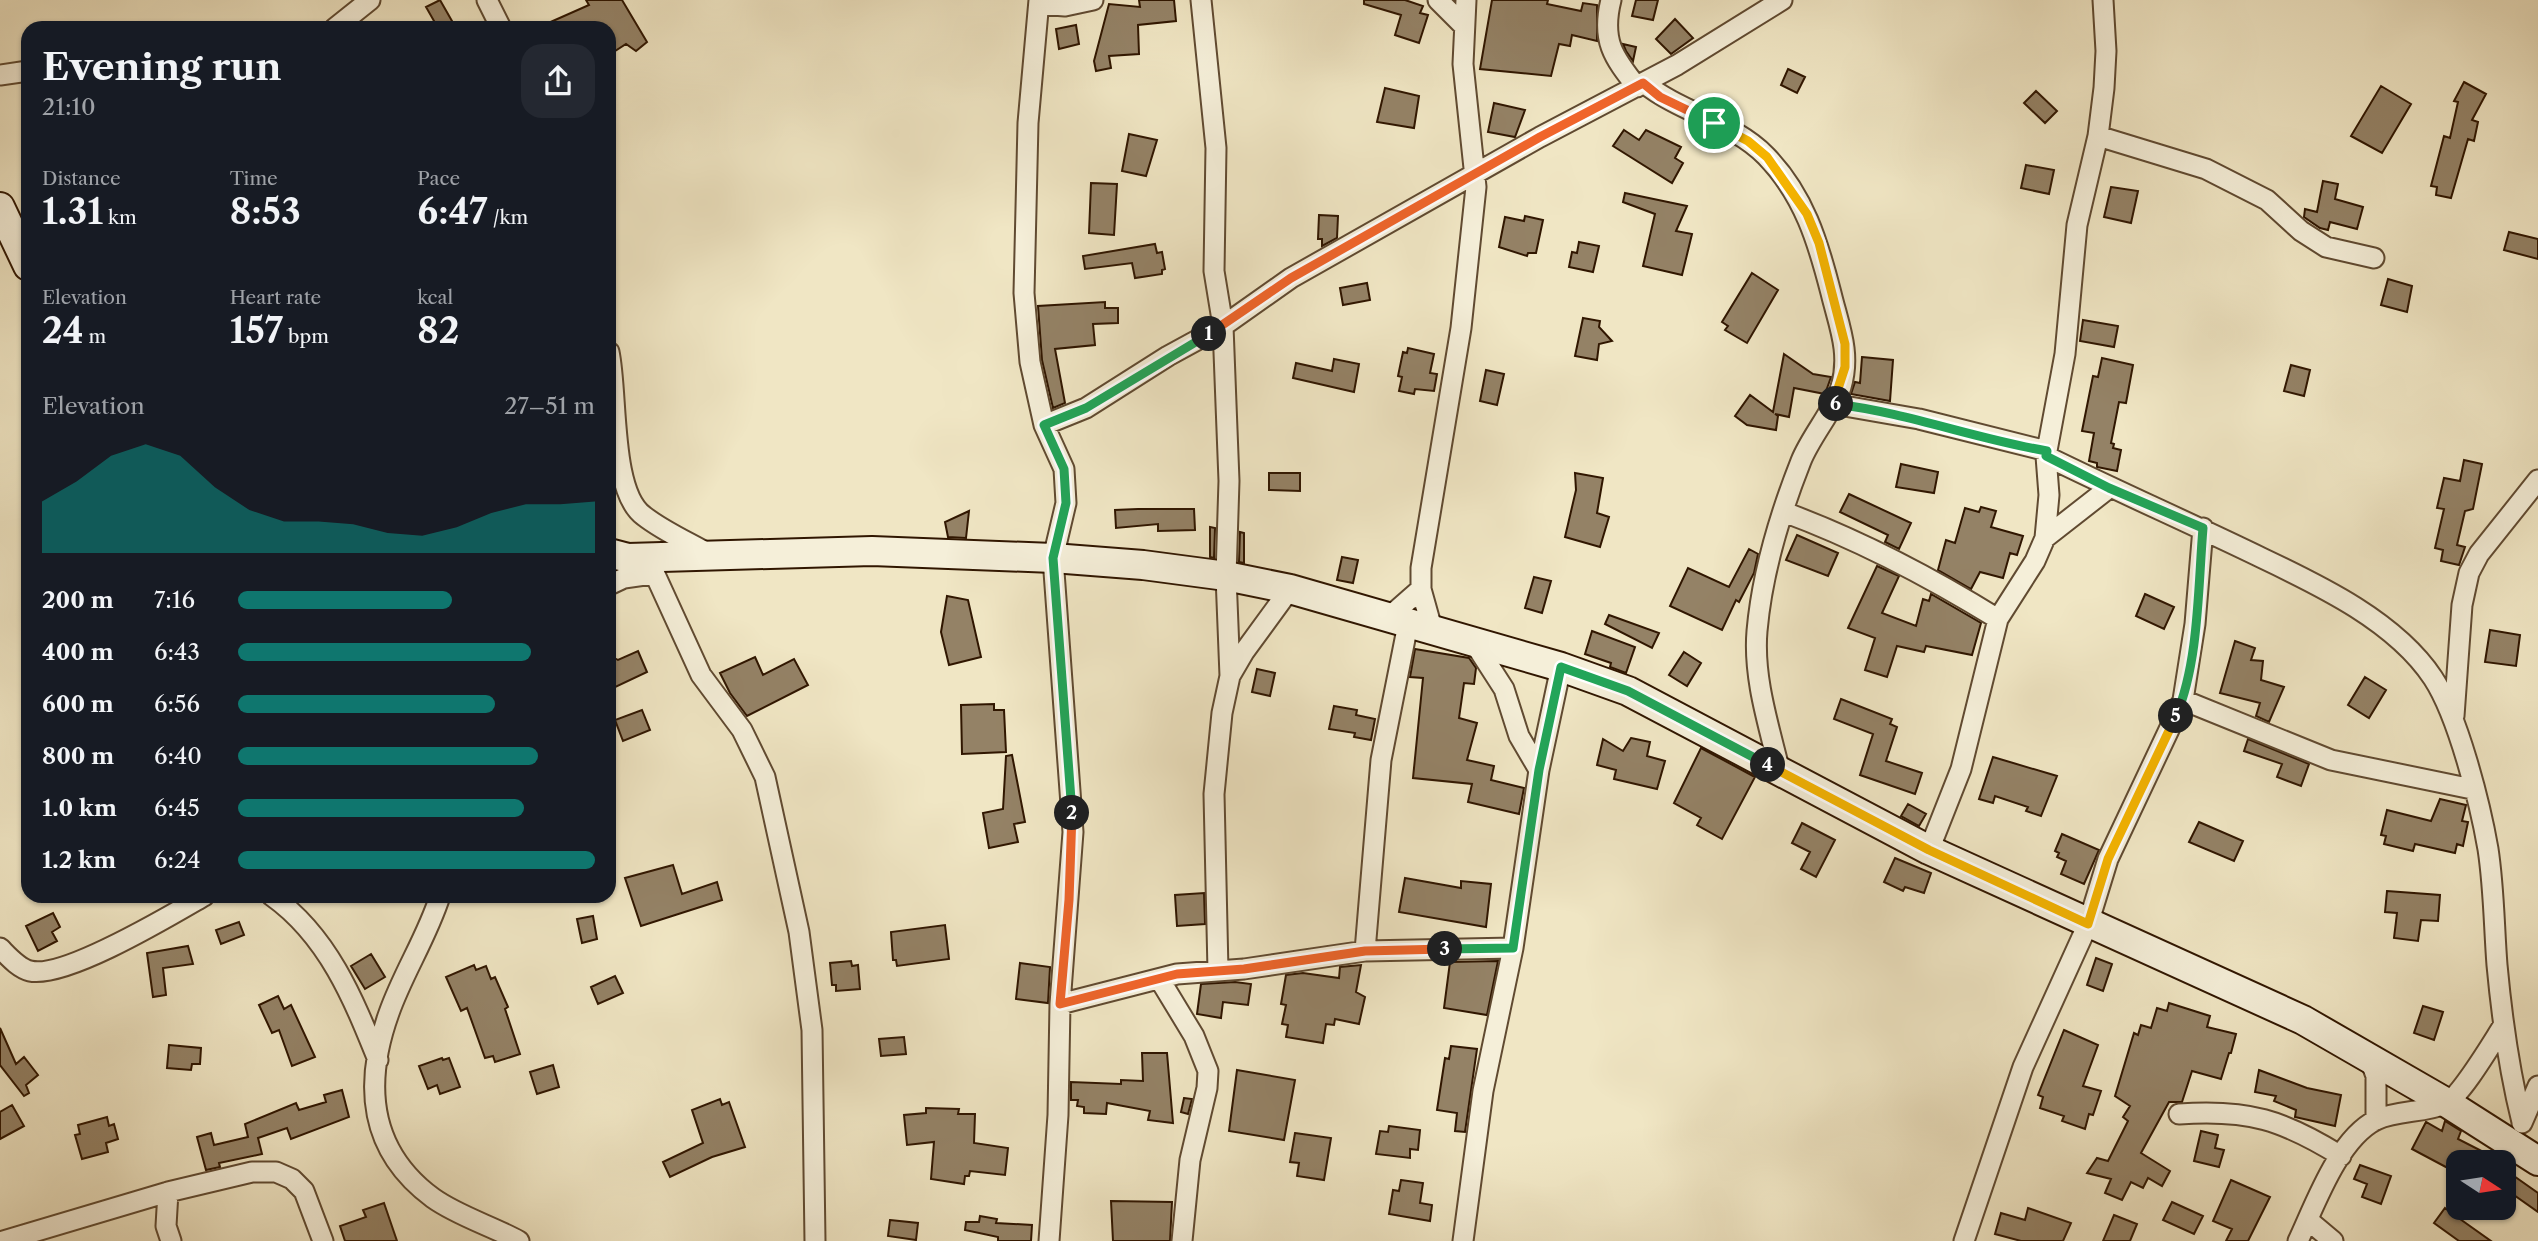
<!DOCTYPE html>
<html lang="en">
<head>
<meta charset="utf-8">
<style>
  body { margin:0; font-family:"Libre Caslon Text",serif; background:#242831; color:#f1f3f6; height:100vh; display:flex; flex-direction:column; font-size:26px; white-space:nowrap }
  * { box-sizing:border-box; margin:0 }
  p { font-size:23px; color:#9ea1a6 }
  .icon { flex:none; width:38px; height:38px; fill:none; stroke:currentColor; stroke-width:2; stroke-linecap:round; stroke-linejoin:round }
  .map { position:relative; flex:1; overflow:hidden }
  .drawer { position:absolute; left:21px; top:21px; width:595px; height:882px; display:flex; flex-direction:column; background:#171b24; border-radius:21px; box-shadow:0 2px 5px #0004 }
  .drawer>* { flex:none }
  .needle { width:46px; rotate:102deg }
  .buttons { position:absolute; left:2446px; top:1150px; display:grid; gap:14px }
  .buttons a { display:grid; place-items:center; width:70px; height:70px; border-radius:14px; background:#171b24; box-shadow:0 2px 5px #0004; font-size:35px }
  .pin { position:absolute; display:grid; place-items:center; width:60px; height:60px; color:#fff; margin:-30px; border:4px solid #fff; border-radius:50%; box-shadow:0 2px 7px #0007 }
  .km { position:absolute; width:35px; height:35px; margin:-18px; border-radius:50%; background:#222; color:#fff; font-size:19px; line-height:35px; text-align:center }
  .round { display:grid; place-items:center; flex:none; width:74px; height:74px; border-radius:21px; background:#242831 }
  .head { display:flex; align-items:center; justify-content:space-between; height:119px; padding:0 21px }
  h1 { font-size:38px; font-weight:800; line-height:52px }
  .figures { display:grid; grid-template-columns:repeat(3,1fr); gap:10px; height:119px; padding:7px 21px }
  .figures div { display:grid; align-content:center }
  .figures b { font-size:35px; font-weight:800 }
  .figures small { font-size:19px; font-weight:400 }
  .figures p { font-size:19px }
  .chart { height:196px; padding:14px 21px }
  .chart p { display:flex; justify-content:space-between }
  .chart svg { width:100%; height:126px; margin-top:7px; fill:#0f766e; opacity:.7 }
  ul { padding:0 21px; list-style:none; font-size:23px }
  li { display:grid; grid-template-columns:112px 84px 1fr; align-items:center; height:52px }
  li i { height:18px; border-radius:9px; background:#0f766e }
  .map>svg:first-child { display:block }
</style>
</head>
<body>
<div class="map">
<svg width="2538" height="1241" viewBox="0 0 2538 1241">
  <rect width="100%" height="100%" fill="#f0e6c4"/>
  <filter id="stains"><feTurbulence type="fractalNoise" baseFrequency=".00286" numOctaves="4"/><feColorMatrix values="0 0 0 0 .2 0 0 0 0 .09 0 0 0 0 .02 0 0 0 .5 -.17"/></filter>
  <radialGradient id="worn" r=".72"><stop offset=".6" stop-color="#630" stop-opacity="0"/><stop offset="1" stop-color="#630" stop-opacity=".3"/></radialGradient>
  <path fill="#948266" stroke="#301600" stroke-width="2" d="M440,0l16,28h-18l-12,-21z
    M586,0h36l25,42 -11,9 -10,-7 -17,11v-27h-72l52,-23z
    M1139,0h35l2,21 -38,4 1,29 -30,2 2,12 -15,3 -2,-10 15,-57 31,3z
    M1364,0h41l18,6 -3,7 8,2 -9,28 -24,-8 6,-20 -37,-11z
    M1492,0h56l-1,4 34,7 2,-8 14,2v36l-25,-6 -2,11 -11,-2 -8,32 -71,-7z
    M1636,0h22l-5,20 -21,-4z
    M1675,19l18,19 -22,16 -15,-15z
    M1076,25l3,19 -20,5 -3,-20z
    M1623,44l13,3 -3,14 -7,-10z
    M1788,69l17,8 -8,16 -16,-8z
    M2464,82l22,12 -14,26 6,2 -4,19 -6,-2 -17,59 -15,-3 1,-8 -6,-1 13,-50 6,2 8,-36 -4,-1z
    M2381,86l30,18 -29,49 -31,-17z
    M1385,88l34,8 -5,32 -37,-6z
    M2036,91l21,20 -12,12 -21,-20z
    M1494,103l31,7 -10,27 -27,-5z
    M1624,130l15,10 7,-10 35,17 -6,11 8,5 -11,20 -59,-37z
    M1129,134l28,6 -11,36 -24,-5z
    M2026,165l28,5 -5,24 -28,-6z
    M2323,181l15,3 -3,15 28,8 -6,22 -27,-7 -2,8 -8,-2 -16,-11 1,-8 12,3z
    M1091,183l26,1 -3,51 -25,-2z
    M2111,187l27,4 -7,32 -27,-6z
    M1625,193l62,13 -11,25 16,3 -10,41 -39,-9 12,-52 -32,-12z
    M1319,215l19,1 -1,22 -15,8v-7h-4z
    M1525,216l18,4 -7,33h-8l-1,3 -28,-9 6,-30 19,4z
    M2509,232l29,7v20l-34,-9z
    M1579,242l20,4 -6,26 -24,-5 3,-15 5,1z
    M1155,244l2,9 5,-1 3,17 -3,1v4l-27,4 -3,-15 -47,6 -2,-13z
    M1752,273l26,17 -31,53 -22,-13 3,-4 -6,-4z
    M2388,279l24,7 -5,26 -26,-7z
    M1367,283l3,17 -27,5 -3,-17z
    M1105,302v6h13v15l-25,1 2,21 -40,4 10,54 -12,5 -11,-48 -4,-54z
    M1583,318l17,3 -1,6 13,14 -13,3 -2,16 -22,-4z
    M2083,320l35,6 -4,21 -34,-6z
    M1408,348l26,6 -4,19 7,1 -3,17 -19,-2 -1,5 -15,-3 3,-14 -4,-1 5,-24 4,1z
    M1784,354l29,20 18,3 -6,17 -31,-6 -5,29 -14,-3 3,2 -2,14 -29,-5 -12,-9 15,-21 23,17z
    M1862,357l31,3 -3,41 -39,-7 4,-12 5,1z
    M2102,358l31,7 -7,38 -7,-1 -8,41 3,1 -1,4 8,2 -4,21 -20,-4v-4l-8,-2 5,-28 -12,-2 11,-55 5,1z
    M1334,359l25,5 -5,28 -61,-14 3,-15 36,8z
    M2291,365l19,5 -6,26 -20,-5z
    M1486,370l18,4 -7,31 -17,-4z
    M2464,460l18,4 -9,45 -8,2 -8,34 8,2 -6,18 -18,-4 2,-11 -8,-2 9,-39 -7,-1 7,-30 16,3z
    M1901,464l37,8 -4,21 -38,-6z
    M1269,473h31v18l-31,-1z
    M1575,473l28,5 -6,35 12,4 -9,30 -35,-10 11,-47z
    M1849,494l62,29 -12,26 -14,-7 3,-7 -48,-23z
    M1981,507l15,4 -5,16 32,9 -6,19 -7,-2 -7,25 -23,-6 -9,17 -33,-19 8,-30 9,3 10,-35 14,4z
    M1138,509h56l1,21 -37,1v-7l-42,4 -1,-18z
    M969,511l-3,27 -18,-1 -3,-15z
    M1210,527l5,1 -1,30 -4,-1z
    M1240,532l4,1v30l-5,-1z
    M1797,535l41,18 -10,23 -42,-16z
    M1749,549l9,5 -4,19 -15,29 -3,-2 -14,30 -52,-24 18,-38 41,19z
    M1342,557l16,3 -5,23 -16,-3z
    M1877,566l22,10 -17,37 34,13 7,-27 6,2 2,-7 50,29 -9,32 -46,-9 -2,6 -27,-6 -10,31 -22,-7 10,-32 -27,-10z
    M1534,577l17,4 -9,32 -17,-5z
    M2145,594l29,13 -10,22 -28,-13z
    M947,596l21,4 13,57 -32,8 -8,-33z
    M1609,615l50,18 -7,15 -47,-24z
    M2490,630l30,5 -4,31 -31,-4z
    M1592,631l43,16 -9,26 -16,-6 1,-4 -26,-9z
    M2235,641l20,7 -4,12 12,1 -2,19 23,7 -15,35 -13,-6 4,-13 -40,-10z
    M1415,649l54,9 7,10 -2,16 -10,-1 -5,35 18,5 -10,37 27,6 -3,14 33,8 -5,26 -51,-12 4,-18 -59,-6 10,-100 -13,-1z
    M638,651l9,21 -38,18v-35l9,5z
    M1684,652l17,11 -14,23 -18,-11z
    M755,657l8,18 31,-16 14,26 -61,31 -17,-23 -10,-20z
    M1257,669l18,4 -5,23 -18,-4z
    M2365,677l21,13 -17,28 -21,-13z
    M1841,699l51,20 -2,5 7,3 -11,34 36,12 -7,21 -55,-19 13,-41 -39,-15z
    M994,704v6h10l2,42 -44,2 -1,-49z
    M1334,706l23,4 -1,5 19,4 -4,21 -17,-3 1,-4 -26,-4z
    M642,710l8,20 -27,11 -8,-21z
    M1631,738l19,4 -3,14 18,5 -8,28 -43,-10 2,-9 -19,-5 6,-26 20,12z
    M2248,739l61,25 -8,22 -24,-9 5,-13 -38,-13z
    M1701,748l54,29 -33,62 -25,-14 4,-7 -27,-15z
    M1012,755l13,67 -11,2 4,18 -29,6 -6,-35 20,-4 3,-53z
    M1993,757l64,19 -16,40 -15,-5 2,-4 -33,-11 -2,7 -14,-4z
    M2440,799l26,6 -4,16 6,1 -5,24 -6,-2 -2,9 -40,-9 -2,7 -29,-7 2,-8 -5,-1 6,-25 44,11z
    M1908,804l18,10 -7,12 -18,-10z
    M2199,822l44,19 -9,20 -45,-19z
    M1802,823l33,17 -19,37 -15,-8 9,-17 -18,-9z
    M2062,834l37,16 -15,34 -23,-10 5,-13 -9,-4 2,-4 -4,-2z
    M1895,858l36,15 -7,20 -19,-6 -2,4 -19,-9z
    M673,865l9,29 35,-12 5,18 -81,26 -16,-48z
    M1405,878l56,10v-7l30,3 -5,43 -87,-15z
    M2387,891l53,4 -2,26 -17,-1 -3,21 -24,-3 3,-25 -12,-1z
    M1204,893l1,31 -28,2 -2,-31z
    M53,913l7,14 -8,5 5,9 -19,10 -12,-25z
    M593,916l4,23 -15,4 -5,-24z
    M239,922l5,13 -23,9 -5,-14z
    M945,925l4,34 -52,7 -1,-6h-3l-2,-28z
    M188,946l5,18 -30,4 3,27 -13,2 -6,-44z
    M371,954l14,23 -20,12 -14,-23z
    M2096,958l16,6 -9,27 -16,-6z
    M851,961l1,5 6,-1 2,24 -24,2v-6h-4l-2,-22z
    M1498,961l-11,54 -43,-7 6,-46z
    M1020,963l30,4 -2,36 -32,-4z
    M474,965l2,5 10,-4 5,13 4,-2 13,30 -3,2 15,45 -25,8 -2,-6 -8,2 -18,-50 -6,3 -15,-34z
    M1361,965l-5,27 9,5 -6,27 -24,-5 -1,6 -8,-1 -3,19 -37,-6 2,-12 -6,-1 4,-19 -5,-1 5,-29 17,-2 36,5 1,-11z
    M615,976l8,17 -25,11 -7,-17z
    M1235,982l16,2 -3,21 -25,-3 -2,16 -24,-4 4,-30z
    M278,996l6,13 7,-4 24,52 -23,9 -13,-36 -7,3 -13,-28z
    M2169,1003l41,13 -3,11 29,7 -5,19h-2l-8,26 -29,-8 -10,31h-13l-28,51 29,18 -8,15 -14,-8 -5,10 -12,-6 -9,18 -17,-7 6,-14 -24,-6 10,-15 11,3 20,-40 -5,-4 7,-11 -15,-10 19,-63 4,2 3,-10 10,3 6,-20 10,3z
    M2423,1006l20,6 -9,28 -20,-7z
    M0,1028l16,36 8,-7 14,18 -12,10 3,8 -5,3 -24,-31z
    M2064,1030l34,15 -15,41 18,5 -8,24 -4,-1 -4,15 -23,-8 2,-5 -24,-8 3,-11 -5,-2z
    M904,1037l2,17 -25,2 -2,-17z
    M169,1045l32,3 -1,16h-8l-1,6 -24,-2z
    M1451,1046l26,3 -12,83 -10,-1 2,-18 -20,-3 8,-52 4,1z
    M1142,1053h25l6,70 -25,-3 2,-9 -43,-8 -1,11 -22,-1v-6l-7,-1 1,-6h-7v-18l50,2v-4l22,1z
    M442,1058l1,2 6,-2 11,29 -20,7 -3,-9 -9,4 -9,-23z
    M553,1065l6,22 -22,7 -7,-22z
    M1237,1070l58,10 -11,60 -55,-9z
    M2259,1070l48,18 34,7 -6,31 -40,-9 1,-7 -22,-9 2,-5 -21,-4z
    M342,1090l7,27 -58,22 -4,-11 -29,10 4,16 -43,9 1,4 -14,3 -9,-33 14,-4 3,12 34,-8 -3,-13 51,-21 3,7 27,-8 -2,-7z
    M1184,1098l8,1 -4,15 -7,-2z
    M720,1099l2,6 7,-3 16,45 -33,10 -42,20 -7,-15 40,-19 -11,-33z
    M12,1105l12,21 -24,13v-27z
    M926,1108l33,1 -1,5h17l-1,29 34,5 -3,27 -35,-4 -1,5h-4l-1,8 -33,-5 3,-37 -27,3 -3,-30 22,-2z
    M107,1117l2,9 5,-2 4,15 -12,4 2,9 -26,7 -7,-24 5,-1 -2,-9z
    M2445,1121l16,10 -3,8 45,23h-44v12l-47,-25 14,-27 16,9z
    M1389,1126l31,4 -2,20 -8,-1v9l-34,-4 4,-23 8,1z
    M2201,1131l17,4 -3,13 9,2 -5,17 -25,-6z
    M1295,1133l36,5 -7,42 -27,-4 2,-13 -9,-1z
    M2360,1165l31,11 -10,28 -19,-7 5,-13 -13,-5z
    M2504,1169l34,24v19l-34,-24z
    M1401,1180l22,3 -3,20 12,2 -2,16 -41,-7 4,-24 6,1z
    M2231,1180l39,17 -22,44h-22l6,-12 -19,-8z
    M1111,1201l61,1 -2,39h-57z
    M2172,1202l31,14 -9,18 -31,-14z
    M384,1203l13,38h-52l-5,-15 26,-9 -3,-7z
    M2028,1208l43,15 -8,18h-42l-26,-7 6,-21 24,7z
    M2445,1208l15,11 31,22h-32l-25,-18z
    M2114,1215l23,9 -7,17h-27z
    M980,1216l17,3 -1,4 36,2 -1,16h-33v-4l-33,-7 1,-8h13z
    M890,1220l28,3 -2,17 -28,-4z"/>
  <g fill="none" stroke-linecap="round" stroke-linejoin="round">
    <g stroke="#604a31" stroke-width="23">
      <path id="street" d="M487,0l14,28
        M1039,0l-11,123 -4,170 6,69 14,63 20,44 2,34 -13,55 20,274 -13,172 -2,111 -9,126
        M1201,0l15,148 -2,123 9,55 3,78 3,77 -3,95 4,100
        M1438,0l26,26
        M1611,0c-10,40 2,57 26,87
        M1039,4l26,2 28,-6
        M335,28l35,-28
        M0,75l28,-4
        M1644,83c37,30 89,39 122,73 38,39 52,86 65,137 8,33 20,60 10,94 -7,23 -30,49 -40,74 -21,53 -39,113 -44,170 -4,47 12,95 23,141
        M2098,136l108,33 61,31 34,31 25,16 48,11
        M609,352c9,41 1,140 35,164 19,15 44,26 65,38
        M1833,404l86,15 128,32
        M1044,425l42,-17 82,-52 55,-30 68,-48 249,-141 137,-72 105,-65
        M2046,456c71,35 144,67 216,102 59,28 134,64 171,120 25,38 47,125 55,171 6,39 6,77 9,116 5,54 12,105 25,157
        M1784,512c76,28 146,65 214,107
        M2045,538l64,-50
        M647,557l54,118 41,55 23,47 34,155 13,98 3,211
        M609,585l15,-7 28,-4
        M1388,618l33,-29
        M1433,632l-12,-43v-21l40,-240 15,-141 -13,-123 3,-64
        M1475,644l29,45 15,47 20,34
        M2183,700l148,60 141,29
        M2454,716l8,-111 7,-32 10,-19 59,-74
        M1929,850l32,-81 37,-150 37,-58 10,-23 4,-43 -3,-39 19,-102 12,-129 21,-89 6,-48 2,-37 -3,-51
        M272,896c56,40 81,102 106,164
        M440,896c-13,41 -37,77 -51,117 -26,72 -20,138 44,185 25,18 59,28 86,43
        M0,948c8,8 18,20 30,23 35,8 141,-56 174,-75
        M1365,951l16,-191 27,-136
        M1218,971l-4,-177 8,-81 8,-37 14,-24 46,-63
        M1160,980l34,56 14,35 -1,17 -17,72 -8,81
        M1060,1004l117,-30 67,-5 121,-18 148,-3
        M2369,1057l7,19v44
        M2179,1114c69,-5 104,6 162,42
        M2522,1123l16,-37
        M168,1192l-2,34 5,15
        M2308,1220l25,21
        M3,1241l165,-49 84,-20h24l16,7 12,12 19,50
        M1463,1241l20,-150 30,-143 26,-178 22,-103
        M1964,1241l59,-174 65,-143 20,-65 75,-159 12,-76 8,-96
        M2298,1241c17,-36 40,-102 78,-121 21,-10 48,-7 69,-16 16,-8 47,-61 58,-78"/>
    </g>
    <g stroke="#301600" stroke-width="32">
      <path id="secondary" d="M0,207l28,59
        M609,553l19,5 244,-7 181,7 90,7 83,11 64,13 271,78 67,24 301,159 374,170 144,83 91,58"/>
    </g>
    <use href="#street" stroke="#f5efd9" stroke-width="19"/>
    <use href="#secondary" stroke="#f5efd9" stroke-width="28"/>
  </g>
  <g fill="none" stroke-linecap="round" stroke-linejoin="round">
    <g stroke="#fff" stroke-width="14">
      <path id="split-1" d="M1209,334l82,-56 249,-141 103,-54 17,14 54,26"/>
    </g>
    <g stroke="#fff" stroke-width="14">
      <path id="split-2" d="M1072,813l-19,-255 13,-55 -2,-34 -20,-44 42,-17 123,-74"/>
    </g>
    <g stroke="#fff" stroke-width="14">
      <path id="split-3" d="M1072,813l-3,87 -9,104 117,-30 67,-5 121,-18 80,-2"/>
    </g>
    <g stroke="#fff" stroke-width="14">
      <path id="split-4" d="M1445,949l68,-1 26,-178 22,-103 67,24 140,74"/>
    </g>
    <g stroke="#fff" stroke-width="14">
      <path id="split-5" d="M1768,765l161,85 159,74 20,-65 68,-143"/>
    </g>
    <g stroke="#fff" stroke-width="14">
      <path id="split-6" d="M1836,404c72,9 140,35 211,47l-1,5 63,32 94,40c-5,59 -4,134 -27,188"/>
    </g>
    <g stroke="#fff" stroke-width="14">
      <path id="split-7" d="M1714,123l34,18 19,16 40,57 12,29 26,101v23l-12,37h3"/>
    </g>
    <use href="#split-1" stroke="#f0652b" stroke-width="9"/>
    <use href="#split-2" stroke="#22a559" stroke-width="9"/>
    <use href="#split-3" stroke="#f0652b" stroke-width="9"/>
    <use href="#split-4" stroke="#22a559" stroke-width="9"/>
    <use href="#split-5" stroke="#f5b400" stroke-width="9"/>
    <use href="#split-6" stroke="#22a559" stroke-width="9"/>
    <use href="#split-7" stroke="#f5b400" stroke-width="9"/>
  </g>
  <rect width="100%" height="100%" filter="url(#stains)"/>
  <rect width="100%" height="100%" fill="url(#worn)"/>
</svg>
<div class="buttons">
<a><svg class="needle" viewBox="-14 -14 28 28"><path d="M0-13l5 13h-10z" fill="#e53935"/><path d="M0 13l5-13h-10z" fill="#9ea1a6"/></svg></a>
</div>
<div class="pin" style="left:1714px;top:123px;background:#1e9e55"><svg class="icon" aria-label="arrive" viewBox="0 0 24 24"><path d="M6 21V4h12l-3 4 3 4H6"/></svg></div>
<b class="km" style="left:1209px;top:334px">1</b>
<b class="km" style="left:1072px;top:813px">2</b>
<b class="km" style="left:1445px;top:949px">3</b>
<b class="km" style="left:1768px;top:765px">4</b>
<b class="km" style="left:2176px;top:716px">5</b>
<b class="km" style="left:1836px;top:404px">6</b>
<section class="drawer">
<div class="head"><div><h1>Evening run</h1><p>21:10</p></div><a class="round"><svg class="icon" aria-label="share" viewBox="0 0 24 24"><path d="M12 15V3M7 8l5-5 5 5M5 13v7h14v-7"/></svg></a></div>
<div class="figures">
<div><p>Distance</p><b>1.31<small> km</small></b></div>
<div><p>Time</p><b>8:53</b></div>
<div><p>Pace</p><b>6:47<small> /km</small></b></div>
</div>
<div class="figures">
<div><p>Elevation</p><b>24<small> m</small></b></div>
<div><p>Heart rate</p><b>157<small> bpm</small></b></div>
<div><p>kcal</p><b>82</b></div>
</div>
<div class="chart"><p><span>Elevation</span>27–51 m</p>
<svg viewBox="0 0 160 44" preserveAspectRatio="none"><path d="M0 44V26L10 19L20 10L30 6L40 10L50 21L60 29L70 33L80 33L90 34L100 37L110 38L120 35L130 30L140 27L150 27L160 26V44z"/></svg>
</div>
<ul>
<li><b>200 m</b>7:16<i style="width:60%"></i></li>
<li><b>400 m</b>6:43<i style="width:82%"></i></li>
<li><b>600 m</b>6:56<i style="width:72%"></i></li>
<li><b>800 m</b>6:40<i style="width:84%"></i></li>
<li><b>1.0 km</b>6:45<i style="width:80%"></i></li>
<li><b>1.2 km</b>6:24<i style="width:100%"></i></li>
</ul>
</section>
</div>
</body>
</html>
